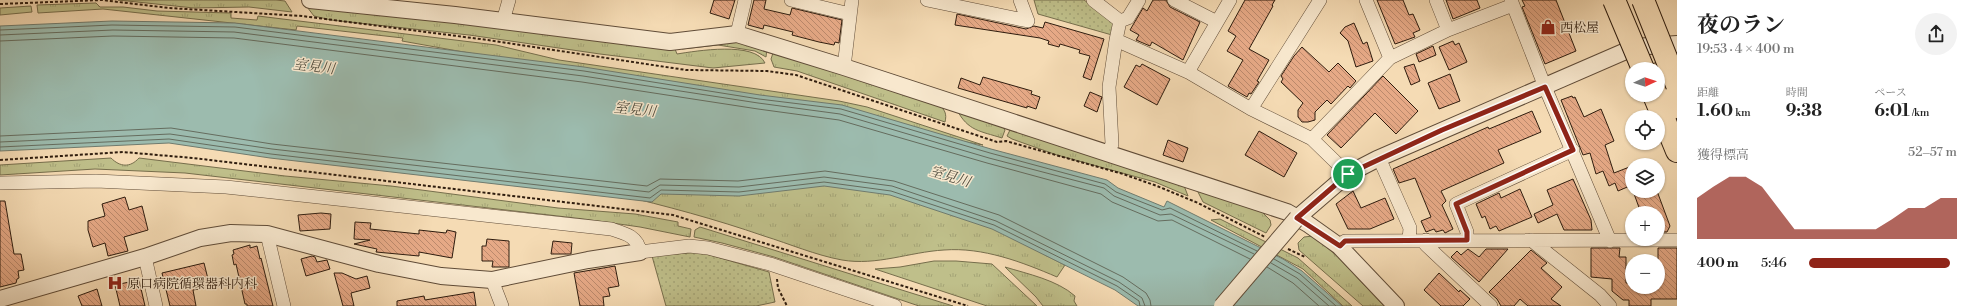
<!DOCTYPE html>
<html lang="ja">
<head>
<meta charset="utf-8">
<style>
  body { margin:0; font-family:"Libre Bodoni","Noto Serif JP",serif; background:#f2f2f2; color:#222; height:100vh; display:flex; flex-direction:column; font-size:15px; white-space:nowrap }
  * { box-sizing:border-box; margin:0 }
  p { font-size:13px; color:#767676 }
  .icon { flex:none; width:22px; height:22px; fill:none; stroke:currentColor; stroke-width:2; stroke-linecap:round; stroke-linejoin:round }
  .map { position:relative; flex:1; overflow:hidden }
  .side { display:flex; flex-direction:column; background:#fff; width:300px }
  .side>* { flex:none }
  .needle { width:26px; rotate:87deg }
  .tools { position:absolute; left:1625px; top:62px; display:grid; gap:8px }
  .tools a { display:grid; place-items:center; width:40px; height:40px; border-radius:50%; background:#fff; box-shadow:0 1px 3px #0004; font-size:20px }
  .pin { position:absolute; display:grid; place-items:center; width:34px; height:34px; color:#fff; margin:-17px; border:2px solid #fff; border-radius:50%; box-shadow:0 1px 4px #0007 }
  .round { display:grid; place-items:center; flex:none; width:42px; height:42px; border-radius:21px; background:#f2f2f2 }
  .headline { display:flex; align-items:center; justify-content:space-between; height:68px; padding:0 20px }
  h1 { font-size:22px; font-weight:700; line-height:30px }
  .figures { display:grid; grid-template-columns:repeat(3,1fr); gap:6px; height:68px; padding:4px 20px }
  .figures div { display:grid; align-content:center }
  .figures b { font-size:17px; font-weight:700 }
  .figures small { font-size:11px; font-weight:400 }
  .figures p { font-size:11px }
  .chart { height:112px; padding:8px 20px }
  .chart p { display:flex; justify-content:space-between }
  .chart svg { width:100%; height:72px; margin-top:4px; fill:#8f2418; opacity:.7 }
  ul { padding:0 20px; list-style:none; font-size:13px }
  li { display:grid; grid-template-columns:64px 48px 1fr; align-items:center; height:30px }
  li i { height:10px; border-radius:5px; background:#8f2418 }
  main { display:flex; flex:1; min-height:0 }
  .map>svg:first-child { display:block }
</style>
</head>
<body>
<main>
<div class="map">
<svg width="1677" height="306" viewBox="0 0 1677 306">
  <defs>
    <pattern id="grass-tufts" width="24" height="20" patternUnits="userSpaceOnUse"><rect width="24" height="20" fill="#bfbf8a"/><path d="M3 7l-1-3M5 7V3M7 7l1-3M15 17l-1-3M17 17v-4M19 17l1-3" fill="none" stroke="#a4a476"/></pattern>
    <pattern id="park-dots" width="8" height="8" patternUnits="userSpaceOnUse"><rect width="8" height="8" fill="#bfbf8a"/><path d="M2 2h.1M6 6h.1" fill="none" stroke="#a4a476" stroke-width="1.8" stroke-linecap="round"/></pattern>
    <pattern id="building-back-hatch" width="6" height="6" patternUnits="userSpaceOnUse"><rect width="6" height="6" fill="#e6a986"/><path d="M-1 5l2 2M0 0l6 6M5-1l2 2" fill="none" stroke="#bb896c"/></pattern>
  </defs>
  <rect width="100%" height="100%" fill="#f5dbb4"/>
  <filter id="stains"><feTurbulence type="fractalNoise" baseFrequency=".005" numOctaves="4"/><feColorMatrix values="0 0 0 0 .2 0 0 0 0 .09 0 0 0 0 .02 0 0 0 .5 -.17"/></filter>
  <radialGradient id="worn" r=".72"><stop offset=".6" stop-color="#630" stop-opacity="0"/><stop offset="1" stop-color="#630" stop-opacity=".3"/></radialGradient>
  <path fill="url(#grass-tufts)" stroke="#766e4c" d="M118,0h158l9,1 7,11 -43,-5 -55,1z
    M96,3l4,4h23l34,4 74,2v5l26,2 1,-4 238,29 63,15 280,41 28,6 116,38 -581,-104 1,-3 -106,-12 -1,4 -193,-21 -65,4 -1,-8z
    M304,3l342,43 23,4 6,-1 2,5c19,-3 78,-13 88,9l-52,5 -113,-14 -131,-19 -138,-15 -17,-4z
    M31,6l1,6 -32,3v-7z
    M738,42l29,6 -1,9 -11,-6 -37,-6 -36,4 1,-2z
    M777,51l161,54c7,4 9,9 7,17l-148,-51 -23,-4 -3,-8 2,-6z
    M957,110l45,16 3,4 -3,8c-22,-7 -34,-7 -45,-28z
    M1011,128l172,55 5,13 -33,-14 -98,-27 -45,-16 -5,-3z
    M111,158c9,9 19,10 28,0l146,18 106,10 167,22 77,6 43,8v4l13,3 -1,8 -50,-10 -56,-8 -399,-46 -90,-4 -95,6v-10z
    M822,183l69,7 106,35 15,13 53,27 -8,12c-35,-15 -74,-30 -113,-27 -35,2 -67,16 -102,10 -27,-5 -52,-16 -78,-24 -49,-17 -98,-30 -148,-42z
    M1196,188l65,23 9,9 1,5 -5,8 -63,-31z
    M1220,219l78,39 54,48h-9l-40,-37 -92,-49z
    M700,227l253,79h-34l-145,-49 -52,-14 -28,-6 1,-7z
    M1313,236l24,20 47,50h-21l-64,-56 -1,-7 6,-6z
    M934,261h22l36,3 45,42h-50l-112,-37 25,-2z
    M1005,267c23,7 52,13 70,29l-1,5 3,5h-34l-7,-9z"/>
  <path fill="url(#park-dots)" stroke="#766e4c" d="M1034,0h50l30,21 -2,14 -74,-21z
    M699,252l70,20 6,30 -19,4h-90l-14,-50z"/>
  <path fill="#9cbbae" stroke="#707b6e" d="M112,21l123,2 349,44 176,28 82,10 149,44 116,31 11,8 46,19 3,-6 116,58 19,12 40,35h-204l-23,-16 -123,-61 -102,-34 -66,-9 -85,10 -78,-2 -9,8 -382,-44 -101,-15 -169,8v-125z"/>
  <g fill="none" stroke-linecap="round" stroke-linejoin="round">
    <path stroke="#656c5e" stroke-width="1" d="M0,30l112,-5 123,2 349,44 175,28 82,10 149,44 115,31 11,8 46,18 8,-2 87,43
      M0,35l113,-5 121,2 349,44 175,27 82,11 149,44 115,30 10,8 46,19 11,-1 83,40
      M0,41l113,-5 121,2 348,44 176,27 81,11 148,43 114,31 11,8 46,19 14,-1 78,39
      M0,136l171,-8 101,16 375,42 13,-7 78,2 87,-10 69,10 105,34 124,62 23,16 4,7 1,6
      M0,142l170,-8 102,15 377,43 11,-7 79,2 85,-10 68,9 104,35 123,61 23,16 3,8
      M0,147l169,-8 102,15 379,44 11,-8 78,2 85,-10 67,9 103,34 123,61 22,15 1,5
      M1274,259l26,15 36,32
      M1271,263l26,15 32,28
      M1267,267l26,16 26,23"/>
  </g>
  <path fill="url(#building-back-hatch)" stroke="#2e1c0e" d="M714,0h21l-6,19 -19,-6z
    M754,0h12l-2,9 26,6 2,-7 50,12 -3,23 -4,-1 -1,3 -15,-3 -27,-7 1,-3 -29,-7 -1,4 -15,-4z
    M1153,0h13l4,7 30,15 -17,38 -31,-18 -2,4 -14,-6 3,-5 -9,-5 13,-22 4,3z
    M1245,0h30l-3,5 1,1 -24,43 20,11 -12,21 2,1 -8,12 -2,-1 -2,4 -19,-11 15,-26 -16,-9 9,-15 -8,-5z
    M1377,0h26l6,15 4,-1 7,16 -7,3 2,4 -20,7z
    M1446,0h31l3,8 -27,11z
    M1522,0h34l20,51 -31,13 -23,-57 3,-1z
    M957,14l69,15 8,-3 9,2 2,-6 59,17 -13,41 -8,-3 7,-21 -11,-3 1,-3 -20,-6 -1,3 -11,-3 1,-3 -9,-3 -85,-13z
    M1354,23l9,21 4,-2 6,19 -17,6 -8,-26 -8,-8 5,-6z
    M1453,41l2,4 4,-2 8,19 -18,8 -10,-23z
    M1433,46l3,9 -17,7 -3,-8z
    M1302,47l27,25 9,-9 18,18 -6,7 -2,-2 -17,18 -4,-4 -12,12v8l-7,2h-6l-4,-5v-7l5,-7 -22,-21 2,-3 -2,-3 13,-20z
    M1142,64l28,15 -13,26 -33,-18 12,-22 4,2z
    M1414,64l6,17 -9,4 -7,-18z
    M1450,74l10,27 -21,8 -11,-26z
    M1383,76l35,35 -22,23 -21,-21 -34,35 -14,-13z
    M983,77l49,14 -1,3 9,3 -4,12 -9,-3v2l-69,-20 3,-10 19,7z
    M1090,92l12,5 -5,15 -13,-6z
    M1572,96l1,2 2,-1 9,20 17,-8 13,32 -9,4 9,28 18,-7v19l-14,6 -3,-8 -6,3 -6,-15 -7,3 -6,-21 -7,2 -22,-55z
    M1532,111l9,21 -43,18 6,13 -63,28 5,10 -4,4 11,24 -8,4 -2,-3 -7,2 -2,-3 -8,3 -5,-11 10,-4 -16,-39 -16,5 -6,-14 95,-42 1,2z
    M1259,131l38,22 -13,24 -39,-22z
    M1168,140l20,8 -5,14 -20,-7z
    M1573,179l18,41 1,10h-28l-7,-16 -19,9 -4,-9 19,-9 -6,-15z
    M1520,189l12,28 -33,14 -3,-5 -6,3 -5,-13 -3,2 -6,-14 23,-11 2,5z
    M1353,191l8,17 24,-10 9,21 -24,10h-22l-12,-25z
    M1633,191h24l13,35 -3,6h-9v-19h-17z
    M125,197l4,13 13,-4 6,24 -24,7 4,14 -20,5 -3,-13 -12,4 -5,-17v-9l17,-5 -3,-12z
    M0,201h5l9,53h7l3,16 -6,1 1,7 -2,1 -1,4 -16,4z
    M321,213l10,1 -1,15 -30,2 -2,-16z
    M355,222l16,1 -1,6 49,5v-4l27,3 1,-3 9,2 -4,26 -33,-6v4l-43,-4 1,-3 -23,-5 16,-4 -16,-1z
    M487,239l22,2v26h-17l1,-6h-11v-15h4z
    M553,241l19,2 -1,11h-20z
    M250,245v3l7,-2 3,13 1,-1 12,48h-26v-2h-2l-9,-40 -2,1 -2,-10 2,-1 -1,-4z
    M1591,248h29l-1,9h7v26h6v4h26v-39h19v51h-26v7h-22v-6h-6l-11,-9v-12l-21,-2z
    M1468,249l11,8 7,-8h22l-29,33 -28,-25 6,-6 4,4z
    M1531,250l16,13 -6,5 21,19 -11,12 10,7h-33l-8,-7 -6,7h-13l-4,-7 -8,-7z
    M312,256l3,1 2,5 10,-2 3,9 -24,7 -5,-17z
    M204,263l6,24 -17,3 3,16h-26l-8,-33z
    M615,266l4,20 -11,2 2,8 -7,1 1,9h-24l-6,-33z
    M334,273h8l14,6 11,-3 3,12 -19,5 3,13h-11z
    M1439,273l20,19 1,-2 10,9 -7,7h-22l-17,-16z
    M139,280l6,26h-25l-5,-21z
    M97,289l5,17h-20l-4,-10z
    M474,292l2,14h-79v-5l27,-5 1,4z"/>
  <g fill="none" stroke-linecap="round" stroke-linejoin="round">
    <g stroke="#604c38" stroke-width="14">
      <path id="minor" d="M791,0l59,14
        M927,0l101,21 -8,-21
        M1093,0l27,21
        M1174,0l43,22
        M1366,0l24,58
        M1436,0l12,30
        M1511,0l34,87 65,154
        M503,21l6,-21
        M737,34l8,-34
        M1116,40l4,-19 8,-3 11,-18
        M844,67l8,-67
        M1188,72l42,-72
        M1251,109l69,-109
        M1312,139l78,-81 58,-28 65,-25
        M1108,154l4,-10 -3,-57 7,-47 72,32 63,37 61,30 36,35
        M1379,158l31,70 -1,12
        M0,183l96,-2 130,6 385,42c13,4 27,7 29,23l49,-6 19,2 62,16 125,42
        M267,234l17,72
        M1426,240v5l65,61
        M1467,240v-8l-11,-28 117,-54
        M1531,240l69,55 10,11
        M1339,246l6,-5 332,-1
        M145,257l11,49
        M492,280l10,26"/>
    </g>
    <g stroke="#604c38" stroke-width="18">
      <path id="tertiary" d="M310,0l145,15 215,27 67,-8 107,33 443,145 21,12 31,22 57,60
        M1297,218l51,-44 29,-15 258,-112 42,-3
        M0,299l145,-42 55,-19 31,-5 36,1 112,30 62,12 51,4 96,-20 52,-8"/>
    </g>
    <g stroke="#2e1c0e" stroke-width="24">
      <path id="motorway" d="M1658,74l14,34
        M1654,95l23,56"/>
    </g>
    <path stroke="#2e1c0e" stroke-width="2" stroke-dasharray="3 2" stroke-linecap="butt" d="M0,4l102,-4 67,8 133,8 186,24 198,30 81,1 29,4 201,67 9,-1 117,33 34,12 41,17 67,34
      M0,160l123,-8 70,6 480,57 295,91
      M1288,249l17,8
      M777,279l1,9 9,18"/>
    <use href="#minor" stroke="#f8e8ce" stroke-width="13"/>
    <use href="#tertiary" stroke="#f8e8ce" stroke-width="16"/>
    <use href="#motorway" stroke="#f5dbb4" stroke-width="22"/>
    <g stroke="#604c38" stroke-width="18" stroke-linecap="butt">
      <path id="tertiary-bridge" d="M1222,306l75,-88"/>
    </g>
    <g stroke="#2e1c0e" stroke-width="24" stroke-linecap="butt">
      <path id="motorway-bridge" d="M1614,0l29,69
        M1643,0l34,85"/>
    </g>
    <use href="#tertiary-bridge" stroke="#f8e8ce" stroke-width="16"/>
    <use href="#motorway-bridge" stroke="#f5dbb4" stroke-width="22"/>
  </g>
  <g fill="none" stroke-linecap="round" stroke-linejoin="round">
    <g stroke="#fff" stroke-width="8">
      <path id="route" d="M1545,87l28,63 -117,54 11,28v8l-122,1 -5,5 -43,-28 51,-44 94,-44z"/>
    </g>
    <use href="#route" stroke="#8f2418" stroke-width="5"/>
  </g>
  <defs>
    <g id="shop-bare" transform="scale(1.2)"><path d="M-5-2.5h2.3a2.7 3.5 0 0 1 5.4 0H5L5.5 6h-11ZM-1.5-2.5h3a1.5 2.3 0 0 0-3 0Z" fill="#8f2418" stroke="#f8e8ce" stroke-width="2.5" paint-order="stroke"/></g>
    <g id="hospital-bare" transform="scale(1.2)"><path d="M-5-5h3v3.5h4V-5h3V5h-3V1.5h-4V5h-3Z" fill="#8f2418" stroke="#f8e8ce" stroke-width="2.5" paint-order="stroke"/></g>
  </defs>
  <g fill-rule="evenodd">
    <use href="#shop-bare" x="1548" y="27"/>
    <use href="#hospital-bare" x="115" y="283"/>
  </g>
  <g text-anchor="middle" stroke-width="3" stroke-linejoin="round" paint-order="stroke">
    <g font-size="13" fill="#2e1c0e" stroke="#f8e8ce" text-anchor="start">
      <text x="1560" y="32">西松屋</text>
      <text x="127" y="288">原口病院循環器科内科</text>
    </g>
    <g font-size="14" font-style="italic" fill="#4f4c3e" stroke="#f8e8ce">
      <text transform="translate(314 66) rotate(7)" y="5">室見川</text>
      <text transform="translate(635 109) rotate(6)" y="5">室見川</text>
      <text transform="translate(950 176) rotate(17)" y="5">室見川</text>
    </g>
  </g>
  <rect width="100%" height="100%" filter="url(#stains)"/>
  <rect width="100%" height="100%" fill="url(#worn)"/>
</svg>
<div class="tools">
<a><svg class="needle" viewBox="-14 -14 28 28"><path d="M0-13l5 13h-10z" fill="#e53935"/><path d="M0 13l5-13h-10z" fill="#767676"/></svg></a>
<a><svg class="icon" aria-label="locate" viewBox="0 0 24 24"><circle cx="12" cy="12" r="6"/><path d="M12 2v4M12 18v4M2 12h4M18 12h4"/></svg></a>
<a><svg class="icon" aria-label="layers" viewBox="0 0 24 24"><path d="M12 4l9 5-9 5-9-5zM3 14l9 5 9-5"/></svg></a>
<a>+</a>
<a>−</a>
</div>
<div class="pin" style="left:1348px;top:174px;background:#1e9e55"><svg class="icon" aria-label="arrive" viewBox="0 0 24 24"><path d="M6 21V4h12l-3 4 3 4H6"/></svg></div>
</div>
<section class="side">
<div class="headline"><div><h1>夜のラン</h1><p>19:53 · 4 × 400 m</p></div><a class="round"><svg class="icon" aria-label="share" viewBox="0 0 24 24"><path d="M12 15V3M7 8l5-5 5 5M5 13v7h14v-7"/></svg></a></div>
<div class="figures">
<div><p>距離</p><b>1.60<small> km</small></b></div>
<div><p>時間</p><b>9:38</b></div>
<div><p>ペース</p><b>6:01<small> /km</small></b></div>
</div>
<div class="chart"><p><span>獲得標高</span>52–57 m</p>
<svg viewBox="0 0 160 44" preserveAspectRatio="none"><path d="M0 44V19L10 12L20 6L30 6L40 12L50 25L60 38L70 38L80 38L90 38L100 38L110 38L120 32L130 25L140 25L150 19L160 19V44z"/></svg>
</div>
<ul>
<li><b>400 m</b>5:46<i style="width:95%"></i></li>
</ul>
</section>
</main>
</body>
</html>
